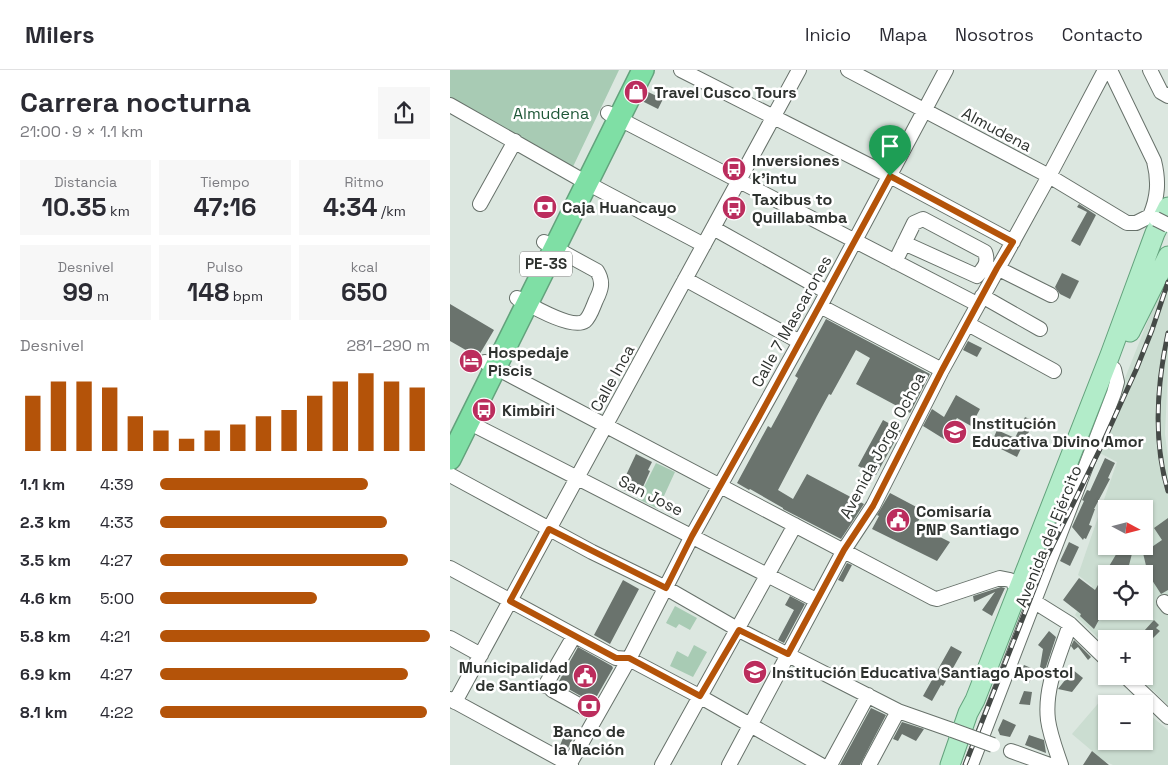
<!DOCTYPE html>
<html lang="es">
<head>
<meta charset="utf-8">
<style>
  body { margin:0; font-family:"Space Grotesk",sans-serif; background:#f7f7f7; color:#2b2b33; height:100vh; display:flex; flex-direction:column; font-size:19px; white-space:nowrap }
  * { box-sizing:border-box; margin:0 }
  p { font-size:16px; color:#7c7c81 }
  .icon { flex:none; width:28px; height:28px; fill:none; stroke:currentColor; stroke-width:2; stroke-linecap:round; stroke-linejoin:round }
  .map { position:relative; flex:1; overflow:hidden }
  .side { display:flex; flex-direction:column; background:#fff; width:450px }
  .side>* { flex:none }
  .needle { width:32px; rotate:97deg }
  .tools { position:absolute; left:648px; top:430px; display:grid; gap:10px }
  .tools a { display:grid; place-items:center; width:55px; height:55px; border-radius:0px; background:#fff; box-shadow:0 1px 4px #0004; font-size:25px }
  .pin { position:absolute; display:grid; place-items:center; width:42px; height:42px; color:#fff; margin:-51px -21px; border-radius:50% 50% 50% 0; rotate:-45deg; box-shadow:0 0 5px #0007 }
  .pin .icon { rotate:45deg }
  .round { display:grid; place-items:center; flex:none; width:52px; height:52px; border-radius:0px; background:#f7f7f7 }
  .summary { display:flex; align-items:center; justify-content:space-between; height:85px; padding:0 20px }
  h1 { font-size:28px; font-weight:700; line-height:38px }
  .figures { display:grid; grid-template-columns:repeat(3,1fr); gap:8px; height:85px; padding:5px 20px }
  .figures div { display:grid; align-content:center; border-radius:0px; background:#f7f7f7; text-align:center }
  .figures b { font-size:25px; font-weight:700 }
  .figures small { font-size:14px; font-weight:400 }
  .figures p { font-size:14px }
  .chart { height:140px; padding:10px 20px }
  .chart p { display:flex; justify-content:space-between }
  .chart svg { width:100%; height:90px; margin-top:5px; stroke:#b45309; stroke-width:6 }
  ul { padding:0 20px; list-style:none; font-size:16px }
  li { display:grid; grid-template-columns:80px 60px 1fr; align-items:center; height:38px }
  li i { height:12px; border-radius:6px; background:#b45309 }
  header { display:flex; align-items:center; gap:30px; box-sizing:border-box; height:70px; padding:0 25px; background:#fff; border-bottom:1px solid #e1e1e2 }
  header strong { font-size:24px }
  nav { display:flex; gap:28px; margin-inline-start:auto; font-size:18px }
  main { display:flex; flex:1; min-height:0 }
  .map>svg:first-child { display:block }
</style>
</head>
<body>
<header>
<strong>Milers</strong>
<nav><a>Inicio</a><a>Mapa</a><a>Nosotros</a><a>Contacto</a></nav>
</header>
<main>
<section class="side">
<div class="summary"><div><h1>Carrera nocturna</h1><p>21:00 · 9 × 1.1 km</p></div><a class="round"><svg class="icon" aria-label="share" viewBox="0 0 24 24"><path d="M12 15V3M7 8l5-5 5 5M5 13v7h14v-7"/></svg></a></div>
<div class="figures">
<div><p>Distancia</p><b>10.35<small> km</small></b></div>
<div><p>Tiempo</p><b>47:16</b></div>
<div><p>Ritmo</p><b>4:34<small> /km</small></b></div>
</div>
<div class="figures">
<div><p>Desnivel</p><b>99<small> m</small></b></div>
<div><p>Pulso</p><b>148<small> bpm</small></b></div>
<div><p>kcal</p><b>650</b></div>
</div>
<div class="chart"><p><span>Desnivel</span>281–290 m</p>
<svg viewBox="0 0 160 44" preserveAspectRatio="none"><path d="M5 44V17M15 44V10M25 44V10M35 44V13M45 44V27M55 44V34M65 44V38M75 44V34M85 44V31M95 44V27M105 44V24M115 44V17M125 44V10M135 44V6M145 44V10M155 44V13"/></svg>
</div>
<ul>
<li><b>1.1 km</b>4:39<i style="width:77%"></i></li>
<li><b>2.3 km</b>4:33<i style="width:84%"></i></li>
<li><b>3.5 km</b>4:27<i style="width:92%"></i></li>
<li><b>4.6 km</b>5:00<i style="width:58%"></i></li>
<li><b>5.8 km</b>4:21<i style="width:100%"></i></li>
<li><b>6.9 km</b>4:27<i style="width:92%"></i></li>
<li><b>8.1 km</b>4:22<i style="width:99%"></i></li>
</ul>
</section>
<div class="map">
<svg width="718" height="695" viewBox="0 0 718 695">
  <rect width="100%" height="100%" fill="#dce7e0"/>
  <path fill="#cbddd1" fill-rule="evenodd" d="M718,200v100l-3,64 3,24v247l-30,-29h6v-37h-38v7l-31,-31 17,-29 -14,-11 39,-113 -21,-11zM656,439h38v37h-38zM656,504h38v37h-38z
    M652,629l6,5h-2v37h38v-31l24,20v35h-55l-9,-4 -32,-27z"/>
  <path fill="#a8cbb4" d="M0,0h169l-49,103 -120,-68z
    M206,393l19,9 -17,37 -20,-10z
    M225,536l22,12 -7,12 -11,-6 -3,4 -10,-5z
    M244,575l13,7 -14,25 -23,-11 7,-15 11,6z"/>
  <path fill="#6a736d" d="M196,21l17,8 -5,10 -16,-8z
    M629,134l17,11 -16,31 -9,-5 16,-29 -10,-5z
    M612,203l17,8 -9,18 -10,-5 -5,-7z
    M0,234l44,26 -16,27 -28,-16z
    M376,249l104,55 -20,39 -54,-29 14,-26 -14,-8 -25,45 -2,-1 -12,22 -39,74 15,9 14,-25 57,30 -23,35 -58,-30v-1l-33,-19 -1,1 -12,-7 31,-57 3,2 12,-22 15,-28 -3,-2z
    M518,271l14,7 -5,9 -14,-7z
    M506,325l24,14 -9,17 -14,-8 -13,21 -21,-13 9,-17 12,8z
    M575,347l9,4 -17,36 -26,-13 6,-14 18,8z
    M433,350l18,10 -25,45 -18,-9z
    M186,384l16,8 -4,8 2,1 -7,16 -2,-1 -5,10 -16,-8z
    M655,388l10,5 -7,15 2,1 -16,30h1l-6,16 3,1 -6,13 -2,-1 -1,2 -11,-13 12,-26 -2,-1 5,-10 3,1z
    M440,423l34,18 -8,14 34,17 -13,19 -65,-32 7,-13 -2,-1z
    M718,448v72l-7,4 -13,-20 -5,-21 19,-13 -8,-12z
    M619,472l10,5 -9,19 -10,-5z
    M671,476h13l-6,23 -2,5h-20v33l-12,22 -14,-13 1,-2 -18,-14 16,-22 16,12z
    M397,493l5,2 -9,17 -5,-2z
    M173,510l16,9 -29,55 -16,-9z
    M551,517l4,1 -13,28 -10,-6 13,-18 -21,10 -1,-6z
    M340,526l15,8 -21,39 -6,-3 16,-30 -9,-5z
    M704,550l5,5 -3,3 4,3 -12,12 5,5 -9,10v-27z
    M599,561l7,6 -11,33 -5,-3 3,-18 -5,-4z
    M624,570l17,17 -3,3 -10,-13 -4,3 -3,-4z
    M501,576l11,6 -19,34 -2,-1 -9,16 -9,-5z
    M128,577l34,19 1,2 -20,35 -35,-20z
    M574,595l12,5 -7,13 -11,-5z
    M623,600l10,8 -11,14 -14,-3z
    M574,621l8,1 -2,13 -11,-1z
    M421,638l15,7 -26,50h-20z
    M553,649l13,6 -6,12 -10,-2 -2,-5z
    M452,652l22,7 -8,12 -14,-7 -4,7 -5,-2z
    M117,658l9,4 -10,20 -7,-4z
    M579,665l15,5 2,13 -21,-8z
    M642,681l17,14h-26z"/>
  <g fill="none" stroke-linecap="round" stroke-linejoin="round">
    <g stroke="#67716a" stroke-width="16">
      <path id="minor" d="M231,0l209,106 123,66
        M398,0l201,106 78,47h9l14,-7
        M660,0l44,91c5,20 4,36 -4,55
        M700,0l11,22 7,4
        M0,35l137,78 117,62
        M158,43l369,191
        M30,134l35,-63
        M263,158l114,64
        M445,192l19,-39 9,-4 62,33c4,11 -1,16 -8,24l-73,-33
        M547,198l54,27
        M235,209l115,63
        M532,226l58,33
        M67,228c13,7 55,32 68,23 5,-4 8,-14 11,-21 5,-10 8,-18 1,-29l-53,-29
        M370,236l122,64
        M518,254l86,47
        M35,292l448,236 4,1 63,-21 10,2 20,19 40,25 36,35
        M18,352l348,178
        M0,405l142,77 74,36 73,42 159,81 54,19
        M0,498l166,90 13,1 70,37 122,69
        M714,532l4,5
        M0,568l31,17
        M675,606l43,41
        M95,616l29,-50
        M102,620l45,25
        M0,629l121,66
        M5,632l344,-632
        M561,681l39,14
        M119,695l60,-106 63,-123 128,-230 126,-236
        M212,695l133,-240
        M279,695l115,-215 29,-44 69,-136 107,-194 56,-106
        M380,695l38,-70
        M419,695l29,-54
        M521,695l143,-372 3,-11 -3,-13
        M611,695c-5,-15 -11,-30 -13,-45 -4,-33 12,-65 22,-96"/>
    </g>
    <g stroke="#63a27c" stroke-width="21">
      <path id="major" d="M680,262l38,-76
        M500,695l18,-52 7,-13 135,-345 45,-122 13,-26"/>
    </g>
    <g stroke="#63a27c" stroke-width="24">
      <path id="highway" d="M0,389l193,-389"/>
    </g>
    <use href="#minor" stroke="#fff" stroke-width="14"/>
    <use href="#major" stroke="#b2ecc9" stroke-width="19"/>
    <use href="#highway" stroke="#7fdfa5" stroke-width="21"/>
    <g stroke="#454a47" stroke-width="5">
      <path id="rail" d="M718,263c-11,51 -15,108 0,158
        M515,695l81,-206 54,-110 36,-79 16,-40 16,-48"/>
    </g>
    <use href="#rail" stroke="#fff" stroke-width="3" stroke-dasharray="9" stroke-linecap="butt"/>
    <g stroke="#67716a" stroke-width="16" stroke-linecap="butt">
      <path id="minor-bridge" d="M706,149l12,6
        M502,660l41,15"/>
    </g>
    <use href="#minor-bridge" stroke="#fff" stroke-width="14"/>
  </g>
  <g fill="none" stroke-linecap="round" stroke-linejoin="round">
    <g stroke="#fff" stroke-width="10">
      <path id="route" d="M440,106l123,66 -16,26 -55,102 -69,136 -29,44 -56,104 -49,-24 -39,66 -71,-38h-13l-106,-57 39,-72 117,59 26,-52 67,-119z"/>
    </g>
    <use href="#route" stroke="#b45309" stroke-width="6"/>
  </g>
  <defs>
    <g id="shop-disc" transform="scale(1.25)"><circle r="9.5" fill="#bb2d5d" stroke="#fff"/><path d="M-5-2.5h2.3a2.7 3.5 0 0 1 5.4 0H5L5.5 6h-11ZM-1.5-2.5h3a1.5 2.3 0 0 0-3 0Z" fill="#fff"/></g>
    <g id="bus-disc" transform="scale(1.25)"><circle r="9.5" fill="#bb2d5d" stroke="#fff"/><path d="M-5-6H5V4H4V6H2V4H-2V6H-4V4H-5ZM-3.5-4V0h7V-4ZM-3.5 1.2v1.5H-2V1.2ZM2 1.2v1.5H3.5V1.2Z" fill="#fff"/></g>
    <g id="bank-disc" transform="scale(1.25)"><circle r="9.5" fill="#bb2d5d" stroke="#fff"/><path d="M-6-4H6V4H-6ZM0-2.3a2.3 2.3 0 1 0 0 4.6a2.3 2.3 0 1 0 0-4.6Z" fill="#fff"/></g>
    <g id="hotel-disc" transform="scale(1.25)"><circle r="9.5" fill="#bb2d5d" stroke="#fff"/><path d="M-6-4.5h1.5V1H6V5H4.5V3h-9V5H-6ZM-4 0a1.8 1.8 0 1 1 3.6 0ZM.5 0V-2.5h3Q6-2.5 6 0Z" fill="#fff"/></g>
    <g id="school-disc" transform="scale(1.25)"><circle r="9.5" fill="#bb2d5d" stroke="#fff"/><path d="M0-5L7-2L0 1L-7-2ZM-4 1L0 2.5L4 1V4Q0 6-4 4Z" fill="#fff"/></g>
    <g id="civic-disc" transform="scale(1.25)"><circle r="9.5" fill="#bb2d5d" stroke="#fff"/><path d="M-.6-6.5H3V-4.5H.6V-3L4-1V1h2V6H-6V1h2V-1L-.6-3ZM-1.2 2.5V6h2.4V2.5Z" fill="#fff"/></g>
  </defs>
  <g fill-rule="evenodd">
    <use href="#shop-disc" x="186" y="22"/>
    <use href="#bus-disc" x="284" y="99"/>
    <use href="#bank-disc" x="95" y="137"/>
    <use href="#bus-disc" x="284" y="138"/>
    <use href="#hotel-disc" x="21" y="291"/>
    <use href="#bus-disc" x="34" y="340"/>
    <use href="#school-disc" x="505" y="362"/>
    <use href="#civic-disc" x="448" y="450"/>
    <use href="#school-disc" x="305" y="602"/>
    <use href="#civic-disc" x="135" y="606"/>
    <use href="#bank-disc" x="139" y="636"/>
  </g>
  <g text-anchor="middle" stroke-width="5" stroke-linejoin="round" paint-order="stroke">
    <rect fill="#fff" stroke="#6d706d" stroke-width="1" x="70" y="181.5" width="52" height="25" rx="4"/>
    <g font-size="15" font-weight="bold" fill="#2e322f">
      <text x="96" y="199">PE-3S</text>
    </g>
    <g font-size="16" font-weight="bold" fill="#2e322f" stroke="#fff" text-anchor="start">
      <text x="204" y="28">Travel Cusco Tours</text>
      <text x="302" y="96">Inversiones<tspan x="302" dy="18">k'intu</tspan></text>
      <text x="302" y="135">Taxibus to<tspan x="302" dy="18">Quillabamba</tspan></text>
      <text x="112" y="143">Caja Huancayo</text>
      <text x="38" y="288">Hospedaje<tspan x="38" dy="18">Piscis</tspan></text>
      <text x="52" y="346">Kimbiri</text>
      <text x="522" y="359">Institución<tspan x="522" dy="18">Educativa Divino Amor</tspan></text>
      <text x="466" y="447">Comisaría<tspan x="466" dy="18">PNP Santiago</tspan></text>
      <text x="118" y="603" text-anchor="end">Municipalidad<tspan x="118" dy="18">de Santiago</tspan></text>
      <text x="322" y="608">Institución Educativa Santiago Apostol</text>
      <text x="139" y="667" text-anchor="middle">Banco de<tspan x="139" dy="18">la Nación</tspan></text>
    </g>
    <g font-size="16" fill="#1e5737" stroke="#fff">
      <text x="101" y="49">Almudena</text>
    </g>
    <g font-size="16" fill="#2e322f" stroke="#fff">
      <text transform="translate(547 59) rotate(28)" y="6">Almudena</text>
      <text transform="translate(341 251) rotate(-61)" y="6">Calle 7 Mascarones</text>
      <text transform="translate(162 308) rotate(-61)" y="6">Calle Inca</text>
      <text transform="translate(432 375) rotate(-62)" y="6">Avenida Jorge Ochoa</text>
      <text transform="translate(201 425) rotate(27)" y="6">San Jose</text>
      <text transform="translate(598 466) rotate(-68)" y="6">Avenida del Ejército</text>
    </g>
  </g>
</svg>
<div class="tools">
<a><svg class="needle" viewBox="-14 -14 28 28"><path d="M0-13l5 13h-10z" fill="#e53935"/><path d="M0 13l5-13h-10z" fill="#7c7c81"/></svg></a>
<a><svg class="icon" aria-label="locate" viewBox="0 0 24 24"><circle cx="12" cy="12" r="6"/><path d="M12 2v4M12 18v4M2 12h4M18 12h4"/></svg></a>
<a>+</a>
<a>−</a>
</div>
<div class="pin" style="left:440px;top:106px;background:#1e9e55"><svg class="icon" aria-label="arrive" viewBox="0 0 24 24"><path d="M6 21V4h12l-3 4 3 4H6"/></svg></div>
</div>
</main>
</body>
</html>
